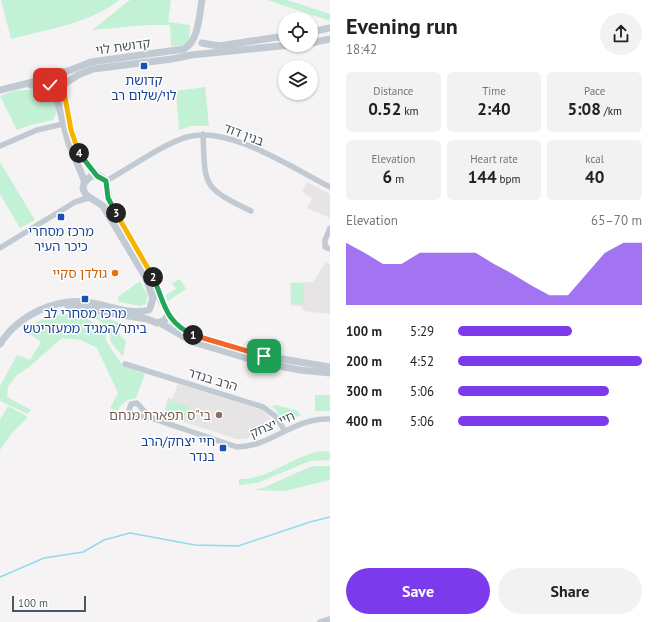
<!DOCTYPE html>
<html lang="en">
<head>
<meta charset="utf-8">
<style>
  body { margin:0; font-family:"PT Sans","Noto Sans Hebrew",sans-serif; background:#f2f2f2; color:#222; height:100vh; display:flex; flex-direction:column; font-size:15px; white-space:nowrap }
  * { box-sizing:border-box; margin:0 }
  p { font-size:13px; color:#767676 }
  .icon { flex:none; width:22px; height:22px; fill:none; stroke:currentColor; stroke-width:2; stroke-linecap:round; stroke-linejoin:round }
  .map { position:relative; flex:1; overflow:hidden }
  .details { display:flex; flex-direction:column; background:#fff; width:328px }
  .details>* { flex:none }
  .tools { position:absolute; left:278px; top:12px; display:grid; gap:8px }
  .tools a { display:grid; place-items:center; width:40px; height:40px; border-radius:50%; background:#fff; box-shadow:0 1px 3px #0004; font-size:20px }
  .scale { position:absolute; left:12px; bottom:10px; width:74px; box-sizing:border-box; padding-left:4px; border:2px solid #4a5661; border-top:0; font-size:11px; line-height:14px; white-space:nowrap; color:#4a5661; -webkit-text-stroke:3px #fff; paint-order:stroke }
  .pin { position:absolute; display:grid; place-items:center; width:34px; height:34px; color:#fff; margin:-17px; border-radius:8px; box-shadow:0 2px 6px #0006 }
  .km { position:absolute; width:20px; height:20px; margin:-10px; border-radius:50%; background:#222; color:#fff; font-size:11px; line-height:20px; text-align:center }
  .round { display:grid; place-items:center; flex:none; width:42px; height:42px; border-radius:21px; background:#f2f2f2 }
  .overview { display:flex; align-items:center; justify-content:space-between; height:68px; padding:0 16px }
  h1 { font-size:22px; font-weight:600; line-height:30px }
  .stats { display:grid; grid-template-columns:repeat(3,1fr); gap:6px; height:68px; padding:4px 16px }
  .stats div { display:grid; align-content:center; border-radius:6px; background:#f2f2f2; text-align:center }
  .stats b { font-size:17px; font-weight:600 }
  .stats small { font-size:11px; font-weight:400 }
  .stats p { font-size:11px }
  .chart { height:112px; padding:8px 16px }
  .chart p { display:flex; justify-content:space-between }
  .chart svg { width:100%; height:72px; margin-top:4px; fill:#7c3aed; opacity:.7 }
  .button { display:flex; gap:8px; margin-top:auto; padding:8px 16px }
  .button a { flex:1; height:46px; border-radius:24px; background:#7c3aed; color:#fff; font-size:16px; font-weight:600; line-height:46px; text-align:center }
  .button a+a { background:#f2f2f2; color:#222 }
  ul { padding:0 16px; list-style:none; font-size:13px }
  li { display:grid; grid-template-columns:64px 48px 1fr; align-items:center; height:30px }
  li i { height:10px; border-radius:5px; background:#7c3aed }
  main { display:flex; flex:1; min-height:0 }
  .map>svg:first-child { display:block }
</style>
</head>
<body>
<main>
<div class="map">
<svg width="330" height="622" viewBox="0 0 330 622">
  <rect width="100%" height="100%" fill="#f5f3f3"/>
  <path fill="#e6e4e5" d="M307,182l23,12v24l-23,-10 5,-10 -10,-6z
    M326,262l4,2v50l-26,-3 -3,-5h-10l-1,-23 23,-1z
    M178,384l84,26 9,9 -5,2 4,8 -25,10h-9l-73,-24 5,-17 4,1z"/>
  <path fill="#c3f1d5" d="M1,0h118c-27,23 -74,30 -108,39z
    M130,0h41l-3,22 22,3 -1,17 -5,3 -13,1 -1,-21h-23l-55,5z
    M267,0h20l43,14v7z
    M205,87l4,39h-18l-12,4 -3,-39z
    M39,89c11,5 23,19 14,31l-22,5 -14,5 -17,-34 13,-5z
    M0,162l35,58 -15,8 -20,-34z
    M180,279l6,10 -18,12 -2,-6 10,-6 -4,-6z
    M140,281l8,15 -2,8 -6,2 -21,-4 -1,-5z
    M291,283h12l1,21h-12z
    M82,309l36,13c-1,10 1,13 8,19l-3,16 -12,-15 -3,-15z
    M62,314l19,1 21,13 4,5v8l17,25 22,8 -9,24c-9,2 -15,4 -18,13l-8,-3 8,-15 -21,-45 -16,-8 -19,-2 -33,29 -12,8 -9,11 -1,11 24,13 -3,4 -28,-13v-15l17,-31 13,5 11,-18 -18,-13 22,-11z
    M315,395h15v16h-15z
    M169,400l21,7 -4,14 -22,-7z
    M277,405l21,6 3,4 -17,7 -9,-13 -4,-3z
    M8,406l20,11 -17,17 -11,16v-30z
    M322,451l8,1v8l-20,1 -53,22 -18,2v-6c30,1 54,-24 83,-28z
    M312,466h18v14l-46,11 -32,-1 11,-2z"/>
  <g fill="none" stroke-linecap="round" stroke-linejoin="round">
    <path stroke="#90daee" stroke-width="1.5" d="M0,577l44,-19 39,-6 21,-12 26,-7 65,12 43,1 72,-24 20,-5"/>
    <path stroke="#c1cad2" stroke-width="5.5" d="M203,134c2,53 -1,53 48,77
      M0,146l37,-16 26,-6
      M106,181c24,-13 55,-36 81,-44 42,-12 105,31 143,50
      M330,228l-5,12v7l5,2
      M0,248l75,-46 13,-4
      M125,364l138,43 12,9 10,15
      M154,419l-9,-7 -8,-9 -6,1 -2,6 3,5 22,4 83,28c34,0 57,-30 93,-28
      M320,622l10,-3"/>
    <path stroke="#c1cad2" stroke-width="7" d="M311,32l19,-4
      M202,43l17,3 66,-10
      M311,43l19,-4
      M64,84l14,-9 15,-6 79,-10 19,-4 99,-10
      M31,85l21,2
      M63,85c0,9 2,17 4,26 5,25 12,45 30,64
      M54,88l15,56 16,38
      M0,90l45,-11 9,-6 14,-2 23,-9 93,-13c15,-8 15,-34 18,-49
      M68,306l79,13 10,4 8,-3 3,-6
      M150,308l3,-10 -7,-20 -43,-72 -17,-11 -3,-6 1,-6 7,-7h9l6,5 4,23 42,71 9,25 12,22 22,14 69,20 66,11
      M160,323l33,19 70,21 37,7 30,3
      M0,344c18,-29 58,-48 92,-41 18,3 39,12 57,7"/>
  </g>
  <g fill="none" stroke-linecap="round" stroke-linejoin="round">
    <g stroke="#fff" stroke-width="8">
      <path id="split-1" d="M193,335l71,21"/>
    </g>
    <g stroke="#fff" stroke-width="8">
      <path id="split-2" d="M153,277c12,26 11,44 40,58"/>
    </g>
    <g stroke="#fff" stroke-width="8">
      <path id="split-3" d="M116,213l37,64"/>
    </g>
    <g stroke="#fff" stroke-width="8">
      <path id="split-4" d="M79,153l18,23 9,5 2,17 8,15"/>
    </g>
    <g stroke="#fff" stroke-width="8">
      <path id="split-5" d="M50,85l6,4 7,-3 8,44 8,23"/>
    </g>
    <use href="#split-1" stroke="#f0652b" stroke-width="5"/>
    <use href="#split-2" stroke="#22a559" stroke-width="5"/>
    <use href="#split-3" stroke="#f5b400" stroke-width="5"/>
    <use href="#split-4" stroke="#22a559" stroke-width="5"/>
    <use href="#split-5" stroke="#f5b400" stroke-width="5"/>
  </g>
  <g fill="#1a4fb4" stroke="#fff" stroke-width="1.5">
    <rect x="140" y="62" width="8" height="8" rx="2"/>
    <rect x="57" y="213" width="8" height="8" rx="2"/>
    <rect x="81" y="295" width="8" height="8" rx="2"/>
    <rect x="219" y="444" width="8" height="8" rx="2"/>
  </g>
  <circle fill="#e8710a" stroke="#fff" stroke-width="1.5" cx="115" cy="273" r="4"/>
  <circle fill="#8d6e63" stroke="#fff" stroke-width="1.5" cx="219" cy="415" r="4"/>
  <g text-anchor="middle" stroke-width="3" stroke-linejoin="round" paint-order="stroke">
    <g font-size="13" fill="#4a5661" stroke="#fff">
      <text transform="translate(123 46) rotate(-8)" y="5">קדושת לוי</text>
      <text transform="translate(244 134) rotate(21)" y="5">בנין דוד</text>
      <text transform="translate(213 379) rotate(17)" y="5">הרב בנדר</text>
      <text transform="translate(272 424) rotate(-24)" y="5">חיי יצחק</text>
    </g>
    <g font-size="13" fill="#164399" stroke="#fff">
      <text x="144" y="85">קדושת<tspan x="144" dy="15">לוי/שלום רב</tspan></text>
      <text x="61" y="236">מרכז מסחרי<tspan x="61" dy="15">כיכר העיר</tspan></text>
      <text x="85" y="318">מרכז מסחרי לב<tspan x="85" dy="15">ביתר/המגיד ממעזריטש</tspan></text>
      <text x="215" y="446" text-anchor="end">חיי יצחק/הרב<tspan x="215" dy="15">בנדר</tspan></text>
    </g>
    <g font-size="13" fill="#c56008" stroke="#fff" text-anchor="end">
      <text x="107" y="278">גולדן סקיי</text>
    </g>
    <g font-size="13" fill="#785e54" stroke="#fff" text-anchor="end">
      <text x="211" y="420">בי"ס תפארת מנחם</text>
    </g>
  </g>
</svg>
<div class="tools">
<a><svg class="icon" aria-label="locate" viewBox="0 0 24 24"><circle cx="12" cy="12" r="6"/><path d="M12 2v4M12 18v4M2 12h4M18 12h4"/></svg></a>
<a><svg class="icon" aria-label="layers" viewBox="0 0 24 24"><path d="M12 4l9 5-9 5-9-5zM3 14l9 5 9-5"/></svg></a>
</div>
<div class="scale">100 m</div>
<div class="pin" style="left:264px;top:356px;background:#1e9e55"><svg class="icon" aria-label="arrive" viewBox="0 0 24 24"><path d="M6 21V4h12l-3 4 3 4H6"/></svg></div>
<div class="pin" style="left:50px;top:85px;background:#d93025"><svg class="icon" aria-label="check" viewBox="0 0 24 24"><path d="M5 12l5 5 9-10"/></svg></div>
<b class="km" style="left:193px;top:335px">1</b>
<b class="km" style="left:153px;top:277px">2</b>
<b class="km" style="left:116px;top:213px">3</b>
<b class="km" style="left:79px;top:153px">4</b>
</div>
<section class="details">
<div class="overview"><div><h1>Evening run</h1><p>18:42</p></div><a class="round"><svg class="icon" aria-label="share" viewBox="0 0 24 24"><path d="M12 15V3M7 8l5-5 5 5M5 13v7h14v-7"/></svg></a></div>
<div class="stats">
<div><p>Distance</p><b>0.52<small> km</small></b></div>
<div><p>Time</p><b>2:40</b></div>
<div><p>Pace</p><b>5:08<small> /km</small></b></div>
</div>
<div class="stats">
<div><p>Elevation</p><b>6<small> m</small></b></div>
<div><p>Heart rate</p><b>144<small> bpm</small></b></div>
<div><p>kcal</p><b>40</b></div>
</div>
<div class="chart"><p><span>Elevation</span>65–70 m</p>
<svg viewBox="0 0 160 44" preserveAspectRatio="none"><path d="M0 44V6L10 12L20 19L30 19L40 12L50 12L60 12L70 12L80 19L90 25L100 32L110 38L120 38L130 25L140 12L150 6L160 6V44z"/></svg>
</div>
<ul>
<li><b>100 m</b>5:29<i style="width:62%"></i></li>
<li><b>200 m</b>4:52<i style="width:100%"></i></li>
<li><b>300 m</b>5:06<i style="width:82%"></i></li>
<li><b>400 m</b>5:06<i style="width:82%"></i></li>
</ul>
<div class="button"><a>Save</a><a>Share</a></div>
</section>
</main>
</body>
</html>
